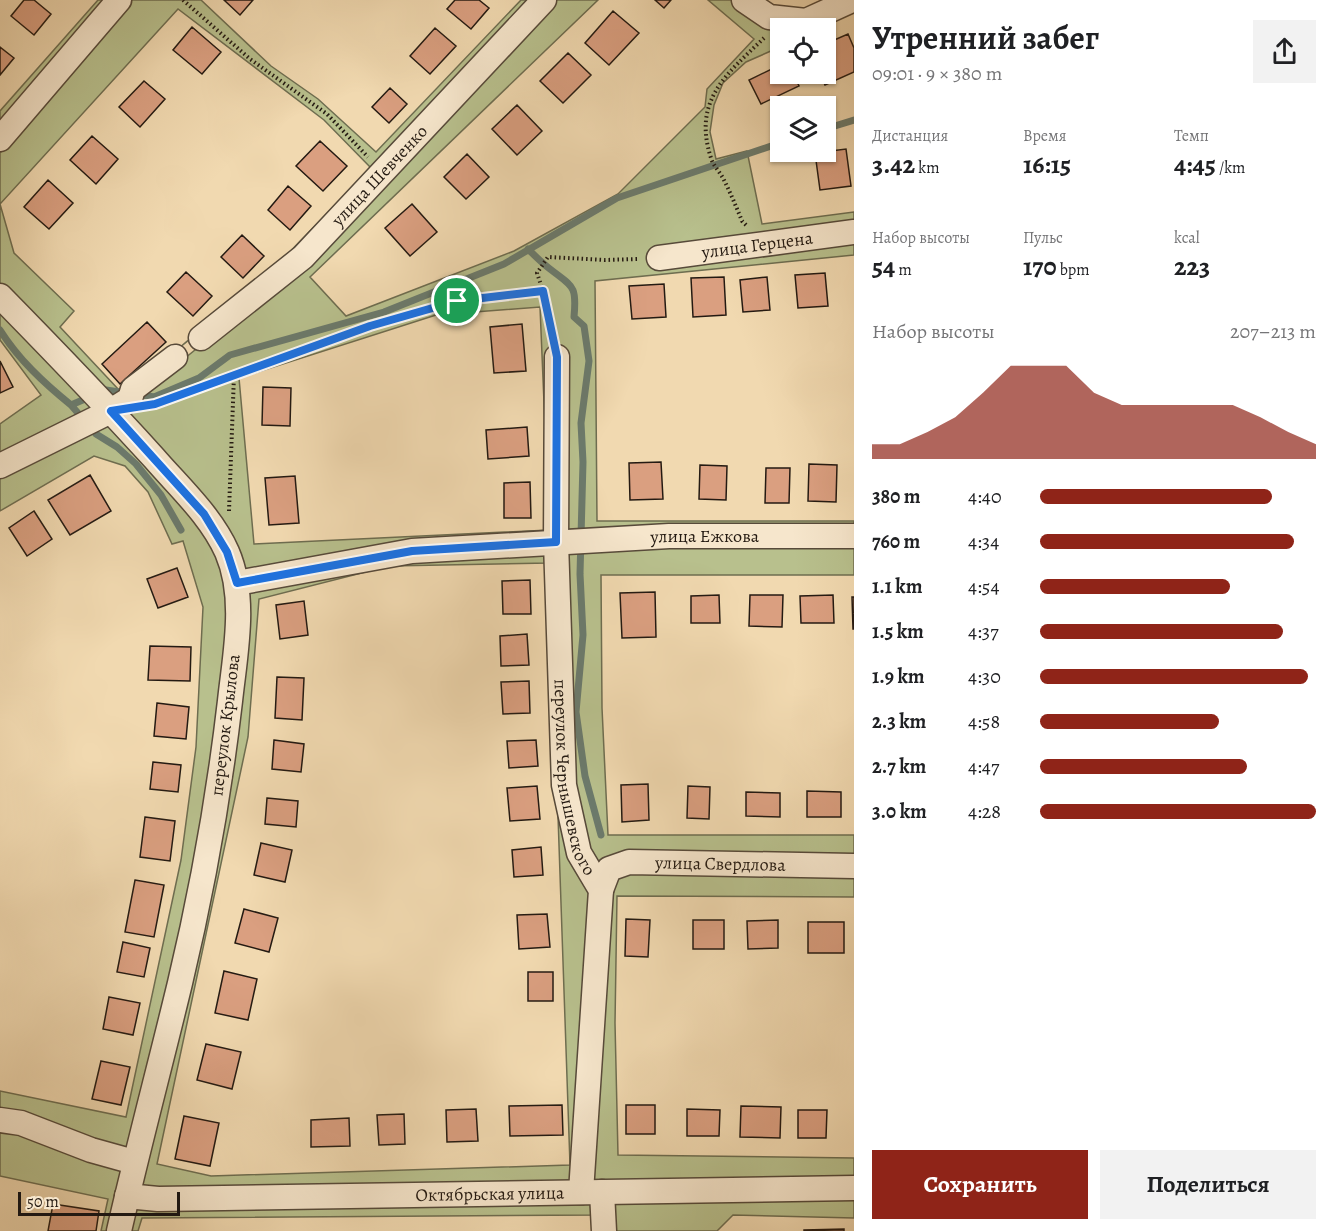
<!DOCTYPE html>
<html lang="ru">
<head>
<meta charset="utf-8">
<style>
  body { margin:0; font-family:Alegreya,serif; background:#f2f2f2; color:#202124; height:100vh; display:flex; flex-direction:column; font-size:22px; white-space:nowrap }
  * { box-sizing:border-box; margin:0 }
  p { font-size:20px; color:#757577 }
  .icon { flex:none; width:33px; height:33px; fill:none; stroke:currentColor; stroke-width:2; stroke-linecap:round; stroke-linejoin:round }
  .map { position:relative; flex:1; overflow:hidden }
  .sheet { display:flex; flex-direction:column; background:#fff; width:480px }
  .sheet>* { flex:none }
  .fabs { position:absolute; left:770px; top:18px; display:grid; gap:12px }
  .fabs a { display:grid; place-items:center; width:66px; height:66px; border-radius:0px; background:#fff; box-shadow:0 2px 4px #0004; font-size:30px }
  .scale { position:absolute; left:18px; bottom:15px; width:162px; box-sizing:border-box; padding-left:6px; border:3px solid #241a12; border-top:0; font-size:16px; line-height:21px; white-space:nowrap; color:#241a12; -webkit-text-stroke:4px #f6e6cc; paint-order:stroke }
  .pin { position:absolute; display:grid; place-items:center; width:51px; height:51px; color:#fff; margin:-26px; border:3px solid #fff; border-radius:50%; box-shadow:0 2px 6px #0007 }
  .round { display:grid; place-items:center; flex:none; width:63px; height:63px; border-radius:0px; background:#f2f2f2 }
  .summary { display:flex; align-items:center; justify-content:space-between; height:102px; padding:0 18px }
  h1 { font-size:33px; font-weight:700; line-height:45px }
  .figures { display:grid; grid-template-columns:repeat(3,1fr); gap:9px; height:102px; padding:6px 18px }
  .figures div { display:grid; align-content:center }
  .figures b { font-size:26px; font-weight:700 }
  .figures small { font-size:16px; font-weight:400 }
  .figures p { font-size:16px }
  .chart { height:168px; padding:12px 18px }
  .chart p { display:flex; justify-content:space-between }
  .chart svg { width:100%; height:108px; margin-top:6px; fill:#8f2418; opacity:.7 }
  .action { display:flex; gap:12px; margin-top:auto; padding:12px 18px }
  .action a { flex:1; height:69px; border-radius:0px; background:#8f2418; color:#fff; font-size:24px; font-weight:700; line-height:69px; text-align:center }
  .action a+a { background:#f2f2f2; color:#202124 }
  ul { padding:0 18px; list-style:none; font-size:20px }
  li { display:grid; grid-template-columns:96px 72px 1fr; align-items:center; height:45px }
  li i { height:15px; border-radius:8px; background:#8f2418 }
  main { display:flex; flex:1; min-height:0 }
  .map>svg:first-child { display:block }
</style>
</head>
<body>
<main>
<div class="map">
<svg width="854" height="1231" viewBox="0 0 854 1231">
  <rect width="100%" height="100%" fill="#f1d9b0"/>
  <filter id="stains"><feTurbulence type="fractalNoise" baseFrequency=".00333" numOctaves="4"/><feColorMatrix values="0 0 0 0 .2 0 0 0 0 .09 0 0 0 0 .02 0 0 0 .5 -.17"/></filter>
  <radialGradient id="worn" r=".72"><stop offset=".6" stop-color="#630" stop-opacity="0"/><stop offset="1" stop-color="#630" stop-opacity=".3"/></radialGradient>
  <path fill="#b8c08d" stroke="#6e6d50" stroke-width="1.5" d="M98,0h11l-109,129v-18z
    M132,0h69l70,66 47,33 58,53 145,-152h15l-239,254 -118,94 99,-84 93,-96 -47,-48 -146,-111 -178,195 14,49 60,58 -14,16 59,63h10l-19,12 -110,-117v-132z
    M552,0h46l-288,277 36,39 168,-65 104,-57 87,-87 2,-18 47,-50 -46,-39h24l48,28v19l-34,15 -23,21 -9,22 -4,27 6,27 31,-8 15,73 92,-12v43l-259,26 2,240h257v10l-293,6 -12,-15 -9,-215 -104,8 -197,63 15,166 295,-14 1,8 -306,38 -119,-160 3,-12 175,-141z
    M0,306l93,96 -2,10 -91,47v-35l41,-29 -41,-55z
    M104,426l12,2 82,89 22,37 11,65 -41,285 -61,244 -129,-32v-25l126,26 55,-257 15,-113 7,-140 -20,-66 -11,3 -24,-52 -23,-26 -31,-10 -94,55v-38z
    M854,541v34h-253l1,133 6,127h246v26l-227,-4 -27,21 -16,-26 -14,-67 -7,-240z
    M550,549l-1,14 -160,3 -130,33 -11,138 -91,427 54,12 359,-11 -13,-378 39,104 -20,295 -435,5 104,-604 169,-32z
    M629,869l225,3v25l-237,-1 -2,127 3,132 236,3v25l-266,4 26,-312z
    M0,1125l124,46 -13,60h-10l7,-32 -108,-23z
    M854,1193v25l-121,-3 -16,16h-108l-1,-32z
    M598,1200l-1,15 -455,3 -4,13h-11l4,-20 8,-5z"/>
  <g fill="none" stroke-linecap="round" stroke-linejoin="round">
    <path stroke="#6b7a6c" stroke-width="7" d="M825,129l29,-9
      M528,249c7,7 14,14 22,20 23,18 27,16 24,48l10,9 5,35 -8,62 2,39 -3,112 3,61 -7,77 9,64 16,59
      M0,330c19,30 44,53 71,75l35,-15 20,3
      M137,394l17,3 45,-19 31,-23 154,-43 120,-48 113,-66 163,-55
      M71,405l25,29 21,13 19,17 25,31 20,35"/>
  </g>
  <path fill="#da9f80" stroke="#241a12" stroke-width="1.5" d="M24,0h10l17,14 -17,21 -23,-19z
    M224,0h29l-13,15z
    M455,0h24l10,8 -18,21 -24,-20z
    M655,0h16l-7,8z
    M613,11l26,22 -30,32 -24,-22z
    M192,27l29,25 -19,22 -29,-24z
    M435,28l21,18 -26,28 -20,-18z
    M848,34l6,14v24l-29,13 -5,-11h5v-30z
    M0,47l14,11 -14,17z
    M568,53l23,22 -28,28 -23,-22z
    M780,65v9h13l6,12 -38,18 -12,-24z
    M144,81l21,18 -25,28 -21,-20z
    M390,88l17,16 -18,19 -17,-16z
    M517,105l25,26 -25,24 -25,-26z
    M92,136l26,23 -22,25 -26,-24z
    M320,141l27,25 -24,25 -27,-25z
    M846,149l5,37 -31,4 -5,-37z
    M467,154l22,23 -23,22 -22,-22z
    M48,180l25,23 -24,26 -25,-22z
    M288,186l23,20 -21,24 -22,-20z
    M412,204l25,28 -27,24 -25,-28z
    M242,235l22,21 -21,22 -22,-21z
    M186,272l26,24 -19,20 -26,-24z
    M825,273l3,33 -30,2 -3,-33z
    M724,277l2,38 -33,2 -2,-39z
    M767,277l3,33 -27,2 -3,-32z
    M664,284l2,33 -34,2 -3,-33z
    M147,322l19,20 -46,42 -18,-20z
    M522,324l4,47 -32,2 -4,-46z
    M0,361l13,26 -13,6z
    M263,387l28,1 -1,38 -28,-1z
    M527,427l2,29 -41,3 -2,-29z
    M661,462l2,37 -33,1 -1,-37z
    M809,464l28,1 -1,37 -28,-1z
    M700,465l27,1 -1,34 -27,-1z
    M766,468h24l-1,35h-24z
    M90,475l21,36 -41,24 -22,-35z
    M295,476l4,47 -30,2 -4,-47z
    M530,482l1,36h-27v-35z
    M34,511l18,28 -25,17 -18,-28z
    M177,568l11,29 -30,11 -11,-29z
    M530,580l1,34h-28l-1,-33z
    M655,592l1,45 -34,1 -2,-45z
    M719,595l1,28h-29v-27z
    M750,595h33l-1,32 -33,-1z
    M833,595l1,28h-33l-1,-27z
    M852,597h2v32h-1z
    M304,601l4,34 -28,4 -4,-34z
    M527,634l2,31 -28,1 -1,-30z
    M150,646l41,1 -1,34 -42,-1z
    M277,677l27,1 -2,42 -27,-2z
    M529,681l1,32 -27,1 -2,-32z
    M157,703l32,4 -3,32 -32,-3z
    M274,740l30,4 -3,28 -29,-3z
    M536,740l2,26 -29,2 -2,-27z
    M153,762l28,3 -3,27 -28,-3z
    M648,784l1,36 -27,2 -1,-37z
    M537,786l3,33 -30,2 -3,-33z
    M688,786l22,1 -1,32 -22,-1z
    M807,791l34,1v25h-34z
    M746,792l34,1v24l-34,-1z
    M267,798l31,3 -2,26 -31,-3z
    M145,817l30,4 -5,40 -30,-4z
    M261,843l31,7 -7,32 -31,-7z
    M541,847l2,28 -29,2 -2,-27z
    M135,880l29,5 -10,52 -29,-5z
    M244,909l34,9 -9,34 -34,-9z
    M547,914l3,33 -31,2 -2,-34z
    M626,919l24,1 -2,37 -23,-1z
    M693,920h31v29h-31z
    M778,920v28l-30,1 -1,-28z
    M808,922h36v31h-36z
    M123,942l27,6 -6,29 -27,-5z
    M224,971l33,8 -9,41 -33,-7z
    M528,972h25v29h-25z
    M109,997l31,6 -7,32 -30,-6z
    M206,1044l35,8 -9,37 -35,-9z
    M101,1061l29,6 -9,38 -29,-6z
    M562,1105l1,30 -53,1 -1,-30z
    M626,1105h29v29h-29z
    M741,1106l40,1 -1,31 -40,-1z
    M476,1109l2,32 -31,1 -1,-32z
    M687,1109l33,1 -1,26h-32z
    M798,1110h29l-1,28h-28z
    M404,1114l1,30 -26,1 -2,-30z
    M184,1116l35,7 -9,43 -35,-7z
    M349,1118l1,28 -39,1v-27z
    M53,1204l46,7 -3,20h-48z
    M844,1229v2h-40v-1z"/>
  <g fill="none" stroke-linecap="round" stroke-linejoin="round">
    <g stroke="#574a3a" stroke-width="27">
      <g id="minor">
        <path d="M744,0l25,17 37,4 46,-21"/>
        <path d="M0,139l119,-139"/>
        <path id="s1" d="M659,258l195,-26"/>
        <path d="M0,296c52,53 104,107 154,162 26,30 57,58 73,94 20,46 8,102 3,149 -11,95 -28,190 -50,282 -20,83 -42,165 -61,248"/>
        <path id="s2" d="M201,338l102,-81 241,-257"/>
        <path id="s3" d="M557,357l-1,185 8,243 15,68 22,37 -20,302"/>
        <path d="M0,466l111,-55 19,-12 3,-10 42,-32"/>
        <path id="s4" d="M237,583l175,-32 257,-15h185"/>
        <path id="s5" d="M601,890l8,-21 20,-7 225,4"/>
        <path d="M0,1120l21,3 70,27 43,12"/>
        <path d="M602,1192l2,39"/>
        <path id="s6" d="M127,1196l31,3 696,-11"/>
      </g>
    </g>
    <path stroke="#241a12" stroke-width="4" stroke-dasharray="1.5 3" stroke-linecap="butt" d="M183,0l67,59 77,55 41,43
      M746,225l-4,-4c-6,-15 -12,-29 -19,-43 -4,-7 -10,-13 -12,-20 -19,-58 16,-84 53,-120
      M543,291l-6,-18 11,-16 57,3 33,-1
      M151,404l83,-29
      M229,511l5,-136 136,-49 87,-25 86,-10 10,45"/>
    <use href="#minor" stroke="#f6e6cc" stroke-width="24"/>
  </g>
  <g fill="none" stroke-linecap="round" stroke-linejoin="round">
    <g stroke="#fff" stroke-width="12">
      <path id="route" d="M543,291l14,66 -1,185 -144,9 -175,32 -10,-31 -23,-38 -93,-103 44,-7 215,-78 87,-25z"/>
    </g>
    <use href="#route" stroke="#1a73e8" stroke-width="8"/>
  </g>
  <g text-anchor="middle" stroke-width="5" stroke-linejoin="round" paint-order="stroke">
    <g font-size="18" fill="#241a12" stroke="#f6e6cc">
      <text dy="6" stroke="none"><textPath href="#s2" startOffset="242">улица Шевченко</textPath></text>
      <text dy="6" stroke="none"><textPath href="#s1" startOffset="99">улица Герцена</textPath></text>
      <text dy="6" stroke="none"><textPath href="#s4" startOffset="471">улица Ежкова</textPath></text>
      <text transform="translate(225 725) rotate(-83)" y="6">переулок Крылова</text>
      <text dy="6" stroke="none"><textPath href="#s3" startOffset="422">переулок Чернышевского</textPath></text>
      <text dy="6" stroke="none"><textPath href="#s5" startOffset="135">улица Свердлова</textPath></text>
      <text dy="6" stroke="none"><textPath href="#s6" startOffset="363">Октябрьская улица</textPath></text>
    </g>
  </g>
  <rect width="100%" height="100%" filter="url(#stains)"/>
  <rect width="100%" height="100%" fill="url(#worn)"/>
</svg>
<div class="fabs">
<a><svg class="icon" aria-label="locate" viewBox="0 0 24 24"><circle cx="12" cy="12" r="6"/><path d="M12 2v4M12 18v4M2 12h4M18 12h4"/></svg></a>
<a><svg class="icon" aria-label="layers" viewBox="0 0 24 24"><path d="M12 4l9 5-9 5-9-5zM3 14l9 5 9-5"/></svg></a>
</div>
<div class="scale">50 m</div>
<div class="pin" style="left:457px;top:301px;background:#1e9e55"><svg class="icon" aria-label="arrive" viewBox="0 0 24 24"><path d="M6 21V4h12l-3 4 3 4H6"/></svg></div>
</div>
<section class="sheet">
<div class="summary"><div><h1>Утренний забег</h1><p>09:01 · 9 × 380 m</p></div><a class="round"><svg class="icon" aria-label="share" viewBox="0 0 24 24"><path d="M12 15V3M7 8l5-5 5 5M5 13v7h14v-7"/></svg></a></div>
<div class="figures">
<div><p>Дистанция</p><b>3.42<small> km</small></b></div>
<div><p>Время</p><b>16:15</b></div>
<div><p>Темп</p><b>4:45<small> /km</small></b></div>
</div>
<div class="figures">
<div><p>Набор высоты</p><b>54<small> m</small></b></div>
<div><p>Пульс</p><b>170<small> bpm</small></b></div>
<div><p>kcal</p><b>223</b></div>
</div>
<div class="chart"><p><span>Набор высоты</span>207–213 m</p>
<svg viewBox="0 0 160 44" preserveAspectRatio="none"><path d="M0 44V38L10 38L20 33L30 27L40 17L50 6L60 6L70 6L80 17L90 22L100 22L110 22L120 22L130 22L140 27L150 33L160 38V44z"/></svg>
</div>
<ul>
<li><b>380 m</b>4:40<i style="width:84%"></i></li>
<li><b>760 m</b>4:34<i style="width:92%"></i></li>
<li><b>1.1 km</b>4:54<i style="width:69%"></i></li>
<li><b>1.5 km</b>4:37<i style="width:88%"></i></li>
<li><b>1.9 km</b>4:30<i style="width:97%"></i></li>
<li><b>2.3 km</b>4:58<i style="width:65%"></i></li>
<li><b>2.7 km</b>4:47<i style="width:75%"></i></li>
<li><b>3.0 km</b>4:28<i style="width:100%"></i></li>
</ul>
<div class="action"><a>Сохранить</a><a>Поделиться</a></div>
</section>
</main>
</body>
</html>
